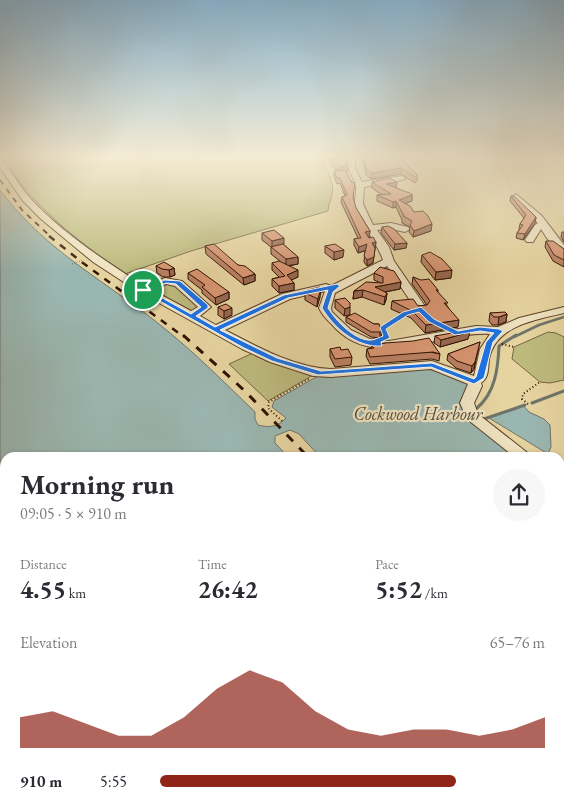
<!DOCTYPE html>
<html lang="en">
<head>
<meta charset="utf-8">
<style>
  body { margin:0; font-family:"EB Garamond",serif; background:#f7f7f7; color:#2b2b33; height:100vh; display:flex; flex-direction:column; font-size:19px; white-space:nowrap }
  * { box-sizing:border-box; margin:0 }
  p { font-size:16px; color:#7c7c81 }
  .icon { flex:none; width:28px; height:28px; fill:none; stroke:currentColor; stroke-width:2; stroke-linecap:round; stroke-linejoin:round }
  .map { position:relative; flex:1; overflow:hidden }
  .drawer { position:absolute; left:0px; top:452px; width:565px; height:359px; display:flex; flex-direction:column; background:#fff; border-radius:15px 15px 0 0; box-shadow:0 1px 4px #0004 }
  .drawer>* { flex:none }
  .pin { position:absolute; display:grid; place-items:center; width:42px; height:42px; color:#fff; margin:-21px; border:2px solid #fff; border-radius:50%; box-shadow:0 1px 5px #0007 }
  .round { display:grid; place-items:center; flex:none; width:52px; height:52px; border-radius:26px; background:#f7f7f7 }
  .head { display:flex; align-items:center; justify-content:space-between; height:85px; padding:0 20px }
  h1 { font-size:28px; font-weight:700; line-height:38px }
  .stats { display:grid; grid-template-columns:repeat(3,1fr); gap:8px; height:85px; padding:5px 20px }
  .stats div { display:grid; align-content:center }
  .stats b { font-size:25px; font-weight:700 }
  .stats small { font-size:14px; font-weight:400 }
  .stats p { font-size:14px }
  .chart { height:140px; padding:10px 20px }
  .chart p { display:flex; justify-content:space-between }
  .chart svg { width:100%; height:90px; margin-top:5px; fill:#8f2418; opacity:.7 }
  ul { padding:0 20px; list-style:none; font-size:16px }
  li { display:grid; grid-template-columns:80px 60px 1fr; align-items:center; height:38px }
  li i { height:12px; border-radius:6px; background:#8f2418 }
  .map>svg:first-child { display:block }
</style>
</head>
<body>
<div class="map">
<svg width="564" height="811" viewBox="0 0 564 811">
  <rect width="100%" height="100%" fill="#e6d4a0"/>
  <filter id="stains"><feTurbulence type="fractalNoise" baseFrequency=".004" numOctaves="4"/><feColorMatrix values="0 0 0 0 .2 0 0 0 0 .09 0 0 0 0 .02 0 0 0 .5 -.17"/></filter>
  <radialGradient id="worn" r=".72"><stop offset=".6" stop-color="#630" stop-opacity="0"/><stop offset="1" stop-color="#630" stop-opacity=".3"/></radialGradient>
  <path fill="#bdba7e" stroke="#766640" d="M1,157h330l-10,1c5,11 14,24 11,37 -1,6 -4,9 -4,16l-137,40 -66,23c-49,-34 -91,-67 -124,-117z
    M172,283l29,23 -9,5h-5l-34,-19 4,-5z
    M548,332l8,1 8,4v43l-14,3 -10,-1 -28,-23 2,-12z
    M253,353l62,21 -47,27 -39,-37z"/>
  <path fill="#9ab6b0" stroke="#6f746a" d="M0,190c41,54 85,79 138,118 43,31 80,68 117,104v7l3,6c11,3 20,2 28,-7l-14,-11 2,-6 44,-25 115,-8 19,6 -2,3 17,5 2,3 -6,16 59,56h-202l-21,-23 -9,-4 -15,6v7l13,14 -283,1v348h544l3,5h-552z
    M523,405l6,7 15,7 6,6 1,22 -3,7 -59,-36z
    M560,485l4,3v100l-4,6z"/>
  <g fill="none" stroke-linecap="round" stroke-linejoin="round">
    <path stroke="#6f746a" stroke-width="2.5" d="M514,337l25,-12 25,-8"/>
    <path stroke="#6f746a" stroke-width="3" d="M532,403l32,-12
      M477,408c18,-15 21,-39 22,-62l17,-11
      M484,419l41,-14"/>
    <g stroke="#5d422a" stroke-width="2">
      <path id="minor" d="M347,157h8v11l7,14 40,-6 4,2 -4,2 -38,7 -1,17 10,21 18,-2 17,4 2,2 -5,3 -14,-3 -14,1 12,17 5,14 33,48 -2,2h-8l-30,-45 -52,27 -4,15 1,4 19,18 19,9 19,2 87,-15 22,1 21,-9 45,-11v6c-28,7 -68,12 -75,46 -1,9 0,19 -8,24l1,3 -8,17 4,11 56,44h-18l-49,-39 -7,-16 8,-19 -37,-15 -100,8 -18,-1 -43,-14 -28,-13 -103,-57 -46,-30 -52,-43 -18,-18 -23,-33v-8h3c9,13 17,27 27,38 32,35 74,62 114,88l21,-8 17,3 29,26 -11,9 16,9 66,-31 44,-10 5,2 52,-26c-7,-20 -22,-34 -28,-55 -1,-6 2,-13 1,-19 -3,-12 -9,-14 -9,-29zM166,284l9,2 23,21 -7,4 -39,-21zM325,291l-6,17c4,9 11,14 17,21 43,42 104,2 154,5l-10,15 -6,27 -42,-15 -101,8c-38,-2 -73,-22 -106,-39l65,-31z
        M516,194l26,22 22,29v9c-10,-4 -17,-16 -23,-25l-8,13h-6l-2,-2 10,-15 3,-2 -25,-24 -1,-2z
        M560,474l4,2v13l-4,-2z"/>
    </g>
    <g stroke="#2f1102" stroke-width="2">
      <path id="major" d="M564,595v25l-4,1v-25z
        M560,738l4,2v32l-4,-1z"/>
    </g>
    <path stroke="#2f1102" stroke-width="1" stroke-dasharray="0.5 2" stroke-linecap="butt" d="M495,157l17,33
      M530,157l34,7
      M72,264l11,-4
      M386,335l-4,-7 22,-13"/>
    <path stroke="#2f1102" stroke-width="2" stroke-dasharray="1 2.5" stroke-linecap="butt" d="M502,344l12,3
      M528,404l-6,-5 1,-5 17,-12
      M282,421l-14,-13 1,-6 40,-23"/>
    <path stroke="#2f1102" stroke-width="3" stroke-dasharray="2 4" stroke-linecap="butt" d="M560,662l4,-3
      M560,722l4,8"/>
    <use href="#minor" fill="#efe3c1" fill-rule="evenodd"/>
    <use href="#major" fill="#e3ba70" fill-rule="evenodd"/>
    <path stroke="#2f1102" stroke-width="2" stroke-dasharray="5.5 5.5" stroke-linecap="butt" d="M0,180l22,30 29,27"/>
    <path stroke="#2f1102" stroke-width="2.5" stroke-dasharray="7 7" stroke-linecap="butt" d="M49,236l34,27 101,74"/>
    <path stroke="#2f1102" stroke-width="3" stroke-dasharray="9 9" stroke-linecap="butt" d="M183,335l62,56 64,67"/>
    <path stroke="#2f1102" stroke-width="5" stroke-dasharray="13 13" stroke-linecap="butt" d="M560,790l4,6
      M558,806l3,5"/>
  </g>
  <path fill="#ba8062" stroke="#2f1102" d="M330,157l18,14 -3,1 11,36 14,23 -1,6 7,5 -3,21 -6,3 -3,-4 1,-11 -7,2 -4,-8v-6l4,-1 -17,-36 1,-5 3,-1 -5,-13 -3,1 -3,-8v-5l3,-1 -6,-5v-3l-2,-1z
    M364,157h36l17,18v6l-2,2 -14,-9 -30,5 -5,-4 -3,-13z
    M372,182h25l-1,6 16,7v6l-6,2 25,28 -18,6 -4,-5 1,-5 -8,-4v-3l-6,-13 -3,1 -16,-7v-6h5l-10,-7z
    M511,196l25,21 -1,6 -12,17 -7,-2 1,-5 2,-3v-1l1,-5 4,-6 -14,-17z
    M382,227l25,16 -1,5 -12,2 -13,-17z
    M562,232h2v10l-3,-5z
    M262,233l22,11h-1l15,13v7l-9,2 9,11 -7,3 3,3v7l-15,3 -7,-7v-7l7,-2 -7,-7v-7l9,-1 -10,-8v-7l-9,-7z
    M546,241l18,8v18l-11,-6 -8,-14z
    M205,246l33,19 17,9v7l-11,4 -38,-31z
    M325,246l18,11 -9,3 -9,-7z
    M422,255l29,23 -16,2 -14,-18z
    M156,266l18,2 1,7 -5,2h-7l-6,-4z
    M188,273l41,19v7l-13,6 -14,-12v-3l-14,-11z
    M374,273l27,9 -1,7 -15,3 2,1 -1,7 -2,5 -22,-8 -9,2 1,-8 27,-8 -7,-3z
    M413,277l25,13v2l10,15 10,20 -33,6 -14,-15 -20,-9 1,-8 26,5 9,-1 -15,-21z
    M308,290l12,7 -3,10 -12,-7v-7l3,-1z
    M335,300l15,3 -6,13 -9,-8z
    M218,307l14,8 -8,4 -6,-4z
    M490,313l17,1 -1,8 -8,3h-6l-3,-4z
    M346,317l28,7h5l2,13 -1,1 -9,-1 -25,-15z
    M435,336l33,3 -28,8 -6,-4z
    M480,342l-6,27 -3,4 -15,-5 -9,-8 1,-6z
    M385,343l55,11 -1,7 -7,-2 -62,5 -4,-8 1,-7 4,-1 1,-2z
    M330,349l11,1 11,7 -1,8 -16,2 -5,-10z"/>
  <path fill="#976850" stroke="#2f1102" d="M348,166v5l-8,1v-5z
    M401,168v6l-30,5 1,-6z
    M397,182l-1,6 -10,-4z
    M412,195v6l-14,5 1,-6z
    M396,201v6l-3,1v-6z
    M536,217l-1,6 -12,17 2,-6z
    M432,224l-1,7 -18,6 1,-6z
    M370,231l-1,6 -4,1v-6z
    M284,238v6l-12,3v-6z
    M376,242l-1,6 -3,-5z
    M407,243l-1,5 -12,2 1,-6z
    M367,244l-1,6 -8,3 1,-6z
    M375,248l-2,15 -6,3v-6z
    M344,250l-1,7 -9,3v-8z
    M298,257v7l-12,2v-7z
    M174,268l1,7 -5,2 -1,-7z
    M298,270v7l-11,5v-7z
    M452,270l-1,8 -16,2 1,-8z
    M255,274v7l-11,4 -1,-7z
    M401,282l-1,7 -26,5 1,-7z
    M294,283v7l-15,3v-7z
    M321,290l-1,7 -3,10 1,-16z
    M363,290l-1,7 -9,2 1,-8z
    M229,292v7l-13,6 -1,-7z
    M387,293l-1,7 -2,5 1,-8z
    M350,307v8l-6,1 1,-7z
    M232,308v7l-8,4v-8z
    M507,314l-1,8 -8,3 1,-8z
    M459,320l-1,7 -33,6 1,-8z
    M380,332h2l-1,5 -1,1z
    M470,332l-2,7 -28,8 1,-7z
    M475,362l-1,7 -3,4 1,-7z"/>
  <path fill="#d89572" stroke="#2f1102" d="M330,157h16l2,9 -8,1 -9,-7 3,-1z
    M364,157h36l17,18 -2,2 -14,-9 -29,5 -6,-4z
    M345,170l7,13 3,-1 -2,15 3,11 14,23 -5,1 4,6 4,-1 3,5 -4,1 3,5 -1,9 -7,3 -3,-4 3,-12 -8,3 -5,-8 7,-1 -19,-41 5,-2 -7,-17h-3l-3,-7z
    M390,178l7,4 -11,2 26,10v1l-13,5 11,6 4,6 9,-1 5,5 4,8 -18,7 -4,-6 2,-4 -9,-5h1l-8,-15 -3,1 -16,-7 14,-1 -19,-12z
    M511,196h3l22,21 -11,17 -8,-1 6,-8 -3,-1 6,-9z
    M388,226l6,3 13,14 -12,1 -13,-17z
    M274,230l10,8 -12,3 -10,-8z
    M546,241h7l11,8v11l-10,-5z
    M214,244l24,21 7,1 10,8 -12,4 -38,-32z
    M283,244l15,13 -12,2 -15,-12z
    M335,244l9,6 -10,2 -9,-6z
    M430,252l12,7 10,11 -16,2 -14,-17z
    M279,261l19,9 -11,5 7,8 -15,3 -7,-7 13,-3 -13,-13z
    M164,262l10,6 -5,2 -7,-1 -6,-3z
    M380,267l14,4 7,11 -26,5 12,6 -2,4 -22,-7 -9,1 12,-9 17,1v-6l-9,-4z
    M197,269l32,23 -14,6 -13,-11 3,-2 -17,-12z
    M413,277l8,3 8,-1 9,11h-2l12,13h-4l15,17 -33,5 -14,-14 -20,-10 21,-2 5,7 9,-1 3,-4z
    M320,287l1,3 -3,1 2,1 -2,7 -13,-6 5,-2 -2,-1z
    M345,298l5,5v4l-5,2 -10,-9z
    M226,304l6,4 -8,3 -6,-4z
    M505,312l2,2 -8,3h-5l-4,-4z
    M355,313l19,11h5l3,8h-11l-25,-15z
    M468,330l2,2 -29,8 -6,-4z
    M429,338l11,16 -7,-2 -63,5 -3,-8 7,-1 -2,-2 13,-3 28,-2z
    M480,342l-5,20 -3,4 -15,-5 -9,-7z
    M340,347l1,3 7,-1 4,8 -17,2 -5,-10z"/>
  <linearGradient id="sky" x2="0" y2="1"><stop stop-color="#89b5d2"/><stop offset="0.58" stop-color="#f4ecd4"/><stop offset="1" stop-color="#f4ecd4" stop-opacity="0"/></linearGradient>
  <rect width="564" height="270" fill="url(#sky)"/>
  <path fill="#1a73e8" stroke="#fff" fill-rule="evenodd" d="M165,280l15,1 28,24v3l-12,8 19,11 69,-32 53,-11 3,2 -7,6 -5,16c8,13 28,34 44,32 2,0 8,-3 11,-4l-3,-9 23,-15 18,-5 13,12 24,12 22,-4 19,2 4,2 -10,11 -9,36 -10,6 -43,-17 -113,8 -46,-14 -28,-13 -104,-58zM166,283l10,1 25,23 -10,7 -43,-24zM328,290l-6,18c12,20 35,40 60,38l-1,-4 9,-4 -4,-9 22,-14 11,-3 10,10 26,13 25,-4 14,2 -8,9 -10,35 -2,2 -42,-16 -111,8 -44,-13 -57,-28 68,-32z"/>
  <g text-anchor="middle" stroke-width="4.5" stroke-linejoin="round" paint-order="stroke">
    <g font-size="18" font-style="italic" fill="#544b3f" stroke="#efe3c1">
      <text x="418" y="420">Cockwood Harbour</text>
    </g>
  </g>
  <rect width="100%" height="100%" filter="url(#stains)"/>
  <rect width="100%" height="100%" fill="url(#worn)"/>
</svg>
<div class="pin" style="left:143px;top:290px;background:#1e9e55"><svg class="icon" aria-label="arrive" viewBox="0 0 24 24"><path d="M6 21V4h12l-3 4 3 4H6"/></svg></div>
<section class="drawer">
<div class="head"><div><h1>Morning run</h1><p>09:05 · 5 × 910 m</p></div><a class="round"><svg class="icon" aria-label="share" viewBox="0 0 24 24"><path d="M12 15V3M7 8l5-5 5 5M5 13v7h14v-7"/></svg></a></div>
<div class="stats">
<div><p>Distance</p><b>4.55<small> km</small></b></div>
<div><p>Time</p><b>26:42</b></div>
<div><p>Pace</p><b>5:52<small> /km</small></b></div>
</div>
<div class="chart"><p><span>Elevation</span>65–76 m</p>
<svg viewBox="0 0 160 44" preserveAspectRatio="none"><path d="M0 44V29L10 26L20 32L30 38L40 38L50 29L60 15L70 6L80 12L90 26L100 35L110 38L120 35L130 35L140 38L150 35L160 29V44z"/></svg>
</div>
<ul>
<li><b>910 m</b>5:55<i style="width:77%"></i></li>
</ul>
</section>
</div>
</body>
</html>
